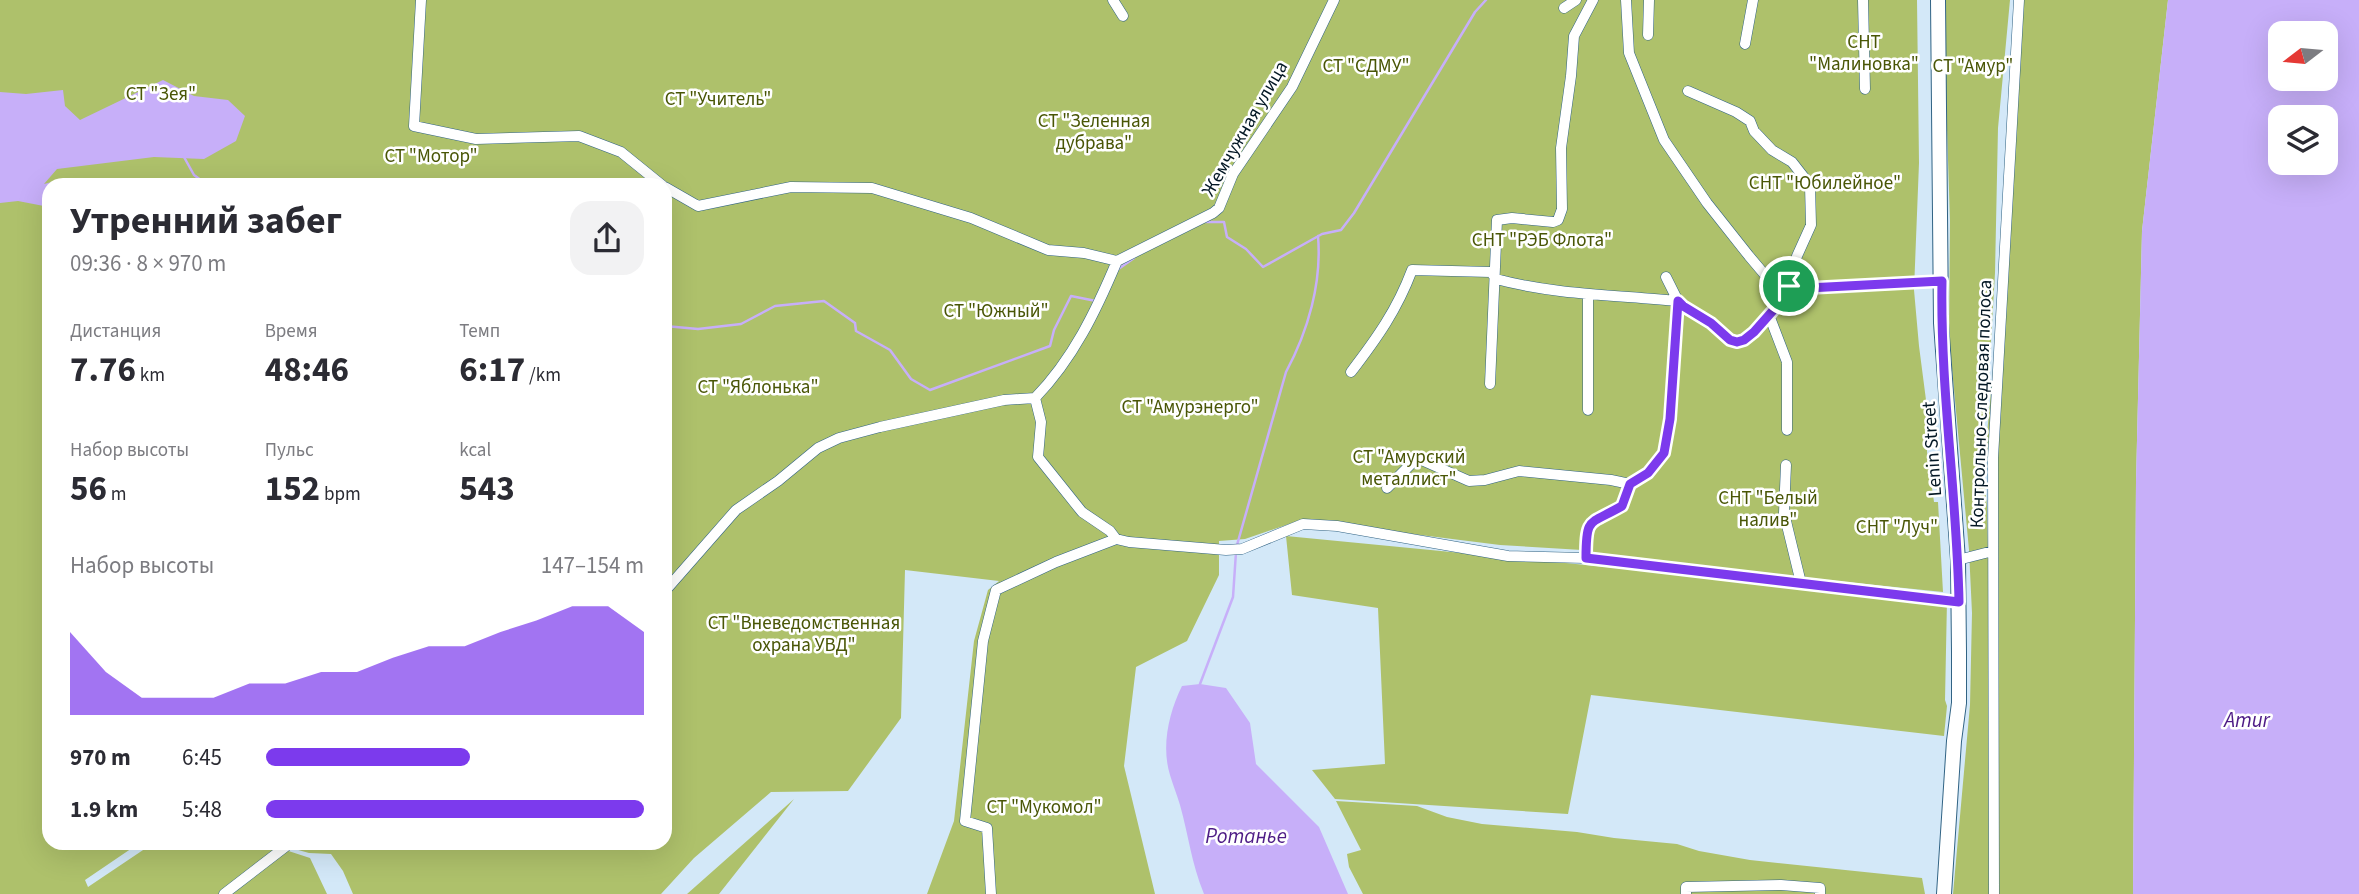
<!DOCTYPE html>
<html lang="ru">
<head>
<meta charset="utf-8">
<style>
  body { margin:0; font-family:"Source Sans 3",sans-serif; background:#f2f2f3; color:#2b2b33; height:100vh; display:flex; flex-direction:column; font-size:26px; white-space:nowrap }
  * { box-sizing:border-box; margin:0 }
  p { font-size:23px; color:#7c7c81 }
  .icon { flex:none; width:38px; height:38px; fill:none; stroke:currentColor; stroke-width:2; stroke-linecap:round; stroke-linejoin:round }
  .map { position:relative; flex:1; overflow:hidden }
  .sheet { position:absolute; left:42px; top:178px; width:630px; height:672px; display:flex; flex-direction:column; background:#fff; border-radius:21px; box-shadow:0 7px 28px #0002 }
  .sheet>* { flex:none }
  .needle { width:46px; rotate:254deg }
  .buttons { position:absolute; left:2268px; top:21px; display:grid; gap:14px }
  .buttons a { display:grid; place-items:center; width:70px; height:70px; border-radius:14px; background:#fff; box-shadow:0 7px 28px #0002; font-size:35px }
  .pin { position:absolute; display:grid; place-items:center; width:60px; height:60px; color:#fff; margin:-30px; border:4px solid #fff; border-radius:50%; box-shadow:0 2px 7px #0007 }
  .round { display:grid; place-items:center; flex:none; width:74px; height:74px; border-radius:21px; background:#f2f2f3 }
  .overview { display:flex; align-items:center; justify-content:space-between; height:119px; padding:0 28px }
  h1 { font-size:38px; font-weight:700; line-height:52px }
  .figures { display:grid; grid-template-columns:repeat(3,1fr); gap:10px; height:119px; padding:7px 28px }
  .figures div { display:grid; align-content:center }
  .figures b { font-size:35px; font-weight:700 }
  .figures small { font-size:19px; font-weight:400 }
  .figures p { font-size:19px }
  .chart { height:196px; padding:14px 28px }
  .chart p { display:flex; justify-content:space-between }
  .chart svg { width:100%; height:126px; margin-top:7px; fill:#7c3aed; opacity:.7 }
  ul { padding:0 28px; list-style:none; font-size:23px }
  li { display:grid; grid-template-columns:112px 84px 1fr; align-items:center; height:52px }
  li i { height:18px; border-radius:9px; background:#7c3aed }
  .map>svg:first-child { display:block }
</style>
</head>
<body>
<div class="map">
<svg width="2359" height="894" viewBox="0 0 2359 894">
  <rect width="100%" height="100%" fill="#d3e8f8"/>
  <path fill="#aec16b" d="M0,0h1917l2,163 -5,127 5,56 7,54 1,52 7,50h4l5,90 -340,-35 -21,-7 -82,-5 -199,-25 -56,19 -26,2v34l-32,66 -51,26 -12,99 31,128h-228l27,-73 20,-180 14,-51 11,-9 -94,-11 -4,148 -53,73 -77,1 -77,66 -33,36h-308l-10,-23 -12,-17 -22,-1 -32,-9h388v-658h-616v658h89l-53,36 3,7 64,-43h115l43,14 17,36h-327z
    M1945,0h65l-12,128 -3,145 -6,101 -8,79 6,53 3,141v247h-37l17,-189 2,-92 -3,-63 -20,-214 1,-115 -6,-184z
    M2018,0h150l-26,231 -6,251 -3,412h-138l-4,-347 -4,-113 8,-85 13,-243z
    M1286,536l661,64 -2,100 2,6 -3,30 -353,-41 -23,119 -233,-15 -23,-29 73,-6 -7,-156 -86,-13z
    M794,799l-75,95h-32z
    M1336,801l81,5 30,11 35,7 95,8 37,6 63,6 22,7 51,9 172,18 3,16h-562l-14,-27 -2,-13 14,-4z"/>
  <path fill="#c7aff9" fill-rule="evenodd" d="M2168,0h191v894h-226l3,-412 6,-251zM2326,33v46h-46v-46zM2326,117v46h-46v-46z
    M163,80l31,16 34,4 17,16 -9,25 -32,18 -50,-2 -97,12 -13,15 19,-5 1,6 -15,1v21l-31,-6 -18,2v-111l26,2 37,-4 2,16 15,14z
    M1200,684l26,4 24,35 6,41 63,63 29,67h-144c-13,-32 -15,-57 -24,-89 -3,-10 -7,-20 -10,-30 -9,-29 -1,-63 12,-89z"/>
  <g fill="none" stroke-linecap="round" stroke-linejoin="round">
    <path stroke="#c7aff9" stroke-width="2.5" d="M184,157l10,18 15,11
      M1206,222h18l3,15 19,12 17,18 59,-33 19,-4 13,-17 121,-201 11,-12
      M1117,270l17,-12
      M665,326l33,3 43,-5 34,-18 49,-5 31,22 1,8 34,19 21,29 19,11 120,-44 4,-16 17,-34 25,5
      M1237,545l49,-173c22,-41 36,-89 32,-136
      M1200,684l33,-87 3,-45"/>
    <g stroke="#316384" stroke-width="11">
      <path id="street" d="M421,0l-7,126 62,13 103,-3 42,16 42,34
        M1113,0l10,16
        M1863,0l2,89
        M1564,8l12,-8
        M1648,35l1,-35
        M1745,44l8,-44
        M1688,91l48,21 14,9 4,10 18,19 20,12 18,23 1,40 -14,31 -8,30 19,2 134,-7
        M665,187l33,19 93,-19 81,1 99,30 77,32 36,3 33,8
        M1117,261l96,-48 6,-5 14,-34 59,-87 42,-87
        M1769,315l18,47v68
        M1351,372c26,-34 46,-62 61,-102l79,2 5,7c60,16 121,16 182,22l5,5 28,17 19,17 7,2 7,-2 10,-8 31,-35 4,-11 -9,1 -15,-12 -16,-19 -42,-53 -43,-63 -35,-87 -3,-53
        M1490,384l7,-164 15,-2 41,4 5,-2 4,-11 -1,-61 10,-72 3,-40 19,-36
        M1035,398l6,24 -3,35 44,55 28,19 6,8 13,3 97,8 16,-1 61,-25 34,2 171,30 77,2 374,44
        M1588,410v-115
        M1786,465l-2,48 17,70
        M1387,488l30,-30 52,23 16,-1 34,-9 92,9 19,4
        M1585,558c1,-43 4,-33 37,-52l8,-22 19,-11 15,-21 5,-33 9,-118 -12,-24
        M1958,560l35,-9
        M665,591l71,-81 42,-29 40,-33 21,-10 41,-11 124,-27 31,-2c38,-39 61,-87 82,-137
        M224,894l65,-50
        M991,894l-4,-66 -22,-7 18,-180 13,-51 60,-28 60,-23
        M1686,894v-7l95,-2 39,3v6
        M1994,894l-1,-436 26,-458"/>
    </g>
    <g stroke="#316384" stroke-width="16">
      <path id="secondary" d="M1938,0l3,323 17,237 1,92v51l-5,38 -10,153"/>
    </g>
    <use href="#street" stroke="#fff" stroke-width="10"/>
    <use href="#secondary" stroke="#fff" stroke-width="14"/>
  </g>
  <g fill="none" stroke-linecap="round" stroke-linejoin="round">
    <g stroke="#fff" stroke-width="14">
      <path id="route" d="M1942,281c-2,107 15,214 17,321l-373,-44c0,-42 3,-33 36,-52l8,-22 18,-11 16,-20 6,-34 8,-118 5,5 28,17 19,17 7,2 7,-2 10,-8 31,-35 4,-11 19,2z"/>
    </g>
    <use href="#route" stroke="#7c3aed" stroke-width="9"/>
  </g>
  <g text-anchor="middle" stroke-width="5" stroke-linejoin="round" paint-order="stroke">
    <g font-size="19" fill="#495606" stroke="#fff">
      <text x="1864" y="48">СНТ<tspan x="1864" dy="22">"Малиновка"</tspan></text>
      <text x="1366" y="72">СТ "СДМУ"</text>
      <text x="1973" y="72">СТ "Амур"</text>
      <text x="161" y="100">СТ "Зея"</text>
      <text x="718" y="105">СТ "Учитель"</text>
      <text x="1094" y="127">СТ "Зеленная<tspan x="1094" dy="22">дубрава"</tspan></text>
      <text x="431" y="162">СТ "Мотор"</text>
      <text x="1825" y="189">СНТ "Юбилейное"</text>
      <text x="1542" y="246">СНТ "РЭБ Флота"</text>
      <text x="996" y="317">СТ "Южный"</text>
      <text x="758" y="393">СТ "Яблонька"</text>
      <text x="1190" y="413">СТ "Амурэнерго"</text>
      <text x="1409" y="463">СТ "Амурский<tspan x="1409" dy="22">металлист"</tspan></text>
      <text x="1768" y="504">СНТ "Белый<tspan x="1768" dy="22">налив"</tspan></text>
      <text x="1897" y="533">СНТ "Луч"</text>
      <text x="804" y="629">СТ "Вневедомственная<tspan x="804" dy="22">охрана УВД"</tspan></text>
      <text x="1044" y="813">СТ "Мукомол"</text>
    </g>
    <g font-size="19" fill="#031724" stroke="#fff">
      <text transform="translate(1244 128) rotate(-60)" y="7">Жемчужная улица</text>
      <text transform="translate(1980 404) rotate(-88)" y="7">Контрольно-следовая полоса</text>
      <text transform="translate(1931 449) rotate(-94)" y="7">Lenin Street</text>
    </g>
    <g font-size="21" font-style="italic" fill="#4e1c86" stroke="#fff">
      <text x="2247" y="727">Amur</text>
      <text x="1246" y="843">Ротанье</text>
    </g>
  </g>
</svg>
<div class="buttons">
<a><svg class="needle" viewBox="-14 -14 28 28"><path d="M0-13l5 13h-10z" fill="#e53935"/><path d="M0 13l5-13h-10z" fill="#7c7c81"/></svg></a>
<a><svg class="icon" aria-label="layers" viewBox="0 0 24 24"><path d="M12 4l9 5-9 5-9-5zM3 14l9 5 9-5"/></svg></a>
</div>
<div class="pin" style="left:1789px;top:286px;background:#1e9e55"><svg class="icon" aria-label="arrive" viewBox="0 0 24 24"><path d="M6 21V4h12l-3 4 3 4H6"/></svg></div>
<section class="sheet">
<div class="overview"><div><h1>Утренний забег</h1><p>09:36 · 8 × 970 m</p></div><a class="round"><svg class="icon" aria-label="share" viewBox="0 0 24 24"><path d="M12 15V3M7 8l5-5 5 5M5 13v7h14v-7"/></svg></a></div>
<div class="figures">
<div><p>Дистанция</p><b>7.76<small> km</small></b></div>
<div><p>Время</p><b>48:46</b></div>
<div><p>Темп</p><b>6:17<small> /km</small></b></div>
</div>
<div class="figures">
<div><p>Набор высоты</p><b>56<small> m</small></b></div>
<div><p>Пульс</p><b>152<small> bpm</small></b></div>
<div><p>kcal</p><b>543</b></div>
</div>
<div class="chart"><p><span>Набор высоты</span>147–154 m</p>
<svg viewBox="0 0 160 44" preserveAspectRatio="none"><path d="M0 44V15L10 29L20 38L30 38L40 38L50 33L60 33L70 29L80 29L90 24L100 20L110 20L120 15L130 11L140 6L150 6L160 15V44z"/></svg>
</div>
<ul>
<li><b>970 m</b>6:45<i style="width:54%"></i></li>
<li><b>1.9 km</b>5:48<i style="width:100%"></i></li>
</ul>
</section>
</div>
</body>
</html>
